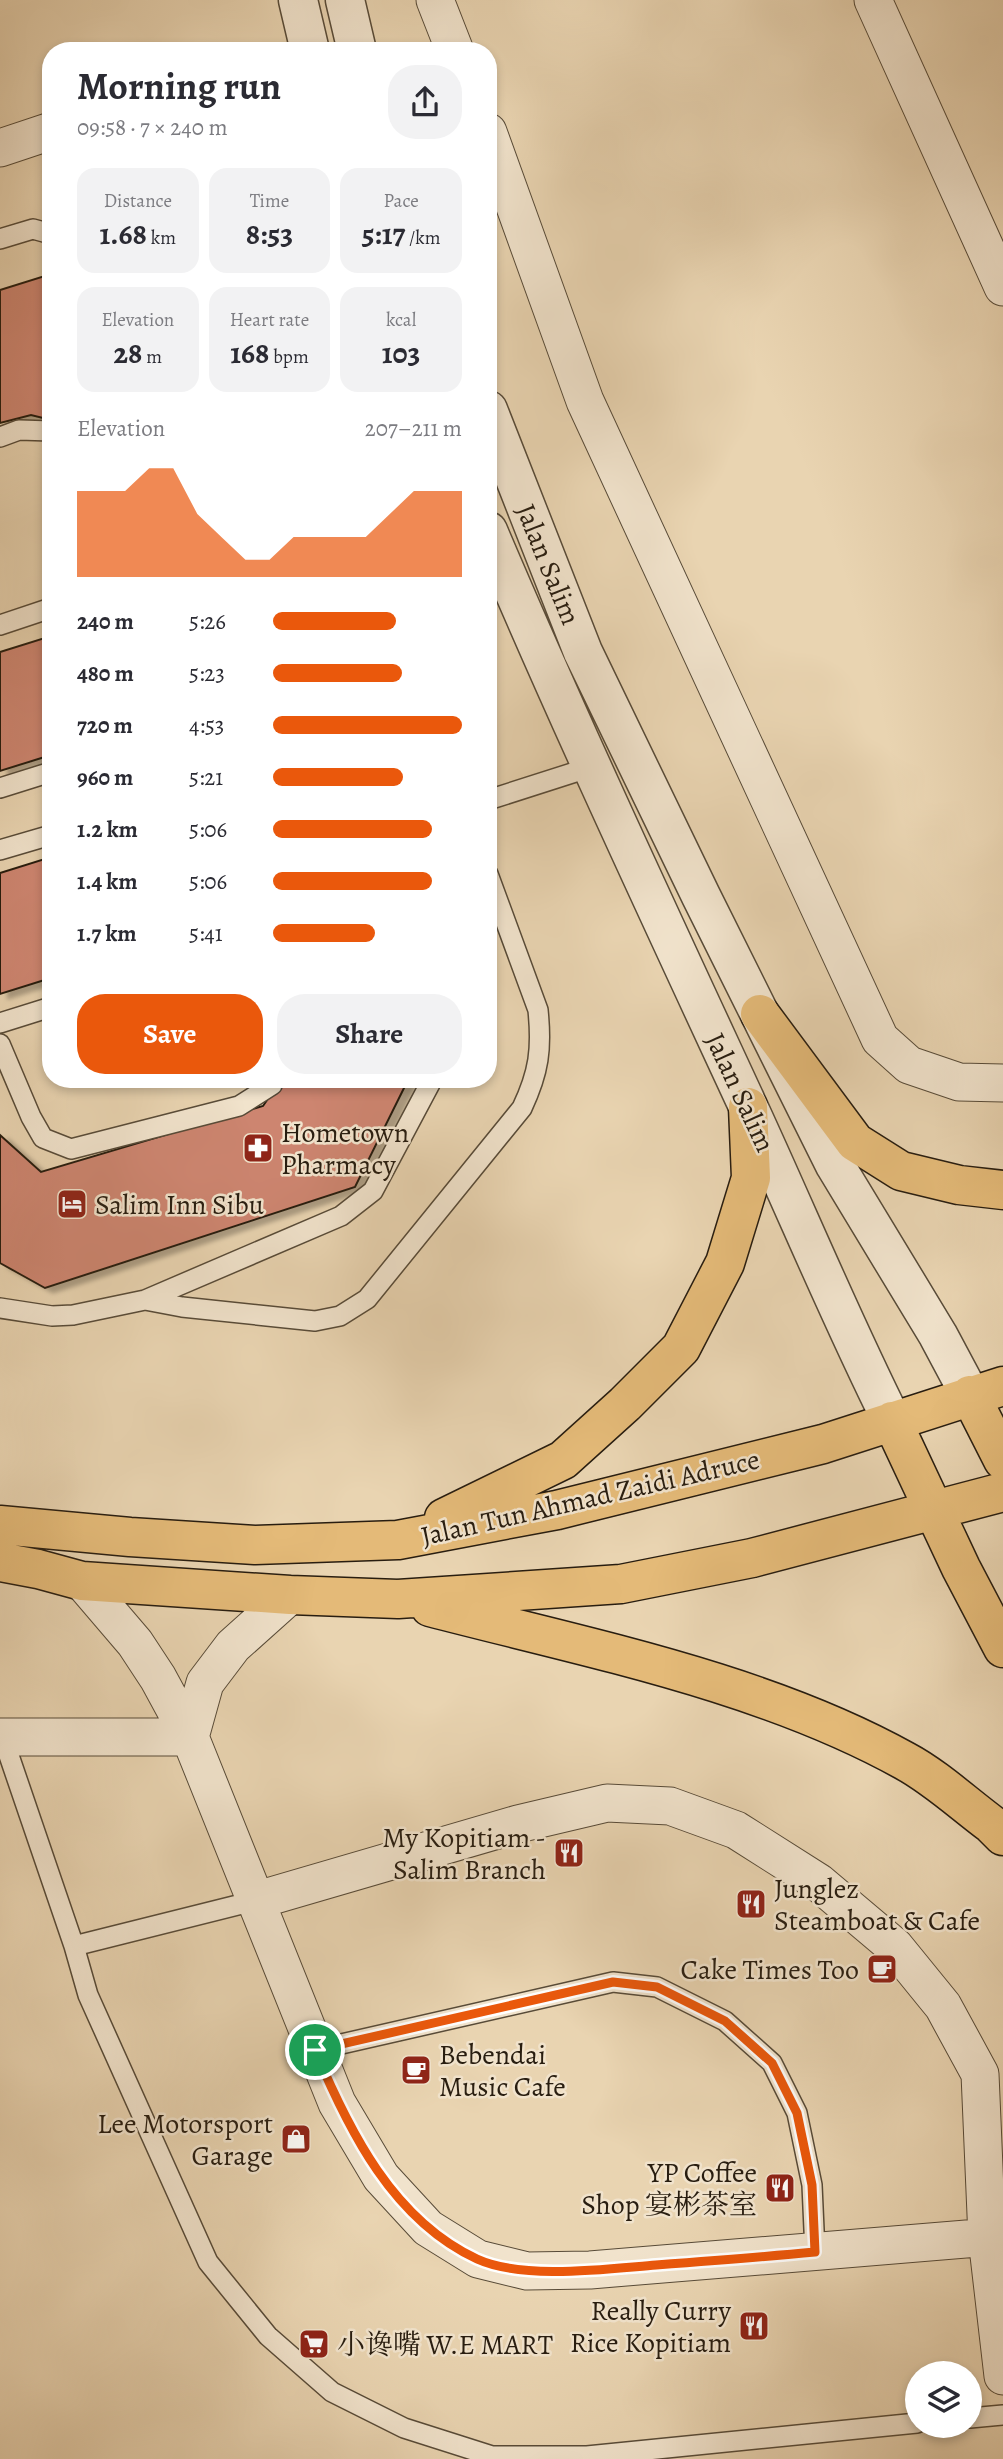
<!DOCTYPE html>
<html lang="en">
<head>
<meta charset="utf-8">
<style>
  body { margin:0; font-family:Alegreya,"Noto Serif SC",serif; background:#f2f2f3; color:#2b2b33; height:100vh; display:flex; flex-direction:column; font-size:26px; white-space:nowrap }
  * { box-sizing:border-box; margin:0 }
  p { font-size:23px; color:#7c7c81 }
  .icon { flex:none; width:38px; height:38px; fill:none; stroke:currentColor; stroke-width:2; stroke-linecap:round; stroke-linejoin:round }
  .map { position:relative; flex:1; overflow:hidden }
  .sheet { position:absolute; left:42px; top:42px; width:455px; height:1046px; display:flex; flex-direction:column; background:#fff; border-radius:28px; box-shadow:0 4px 10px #0003 }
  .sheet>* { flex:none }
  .buttons { position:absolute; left:905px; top:2361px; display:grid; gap:14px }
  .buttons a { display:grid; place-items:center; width:77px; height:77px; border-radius:50%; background:#fff; box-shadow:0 4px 10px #0003; font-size:35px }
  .pin { position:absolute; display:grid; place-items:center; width:60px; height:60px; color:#fff; margin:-30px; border:4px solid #fff; border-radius:50%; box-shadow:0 2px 7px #0007 }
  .round { display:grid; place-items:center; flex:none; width:74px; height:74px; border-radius:28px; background:#f2f2f3 }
  .head { display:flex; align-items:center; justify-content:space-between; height:119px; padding:0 35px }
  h1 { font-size:38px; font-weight:600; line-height:52px }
  .metrics { display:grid; grid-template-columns:repeat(3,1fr); gap:10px; height:119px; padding:7px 35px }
  .metrics div { display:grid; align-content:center; border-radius:18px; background:#f2f2f3; text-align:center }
  .metrics b { font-size:30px; font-weight:600 }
  .metrics small { font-size:19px; font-weight:400 }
  .metrics p { font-size:19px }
  .chart { height:196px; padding:14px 35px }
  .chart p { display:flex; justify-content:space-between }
  .chart svg { width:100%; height:126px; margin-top:7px; fill:#ea580c; opacity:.7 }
  .button { display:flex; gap:14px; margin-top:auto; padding:14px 35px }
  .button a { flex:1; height:80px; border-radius:28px; background:#ea580c; color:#fff; font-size:28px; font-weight:600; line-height:80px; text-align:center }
  .button a+a { background:#f2f2f3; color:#2b2b33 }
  ul { padding:0 35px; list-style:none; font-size:23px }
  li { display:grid; grid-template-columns:112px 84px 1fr; align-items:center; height:52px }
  li i { height:18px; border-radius:9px; background:#ea580c }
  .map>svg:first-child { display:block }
</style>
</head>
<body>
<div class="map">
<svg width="1003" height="2459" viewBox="0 0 1003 2459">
  <defs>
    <filter id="shadow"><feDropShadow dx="8" dy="4.5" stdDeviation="2" flood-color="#0004"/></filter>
  </defs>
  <rect width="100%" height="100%" fill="#e9d4b1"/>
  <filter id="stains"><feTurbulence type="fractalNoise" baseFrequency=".00286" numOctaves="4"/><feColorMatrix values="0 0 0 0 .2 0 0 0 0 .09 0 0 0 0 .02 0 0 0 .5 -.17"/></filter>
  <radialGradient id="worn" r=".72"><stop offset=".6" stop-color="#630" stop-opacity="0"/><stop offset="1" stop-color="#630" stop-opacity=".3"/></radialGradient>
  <path fill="#cd8570" stroke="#281d10" stroke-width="2" filter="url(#shadow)" d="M51,274v146l-20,-5 -31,8v-133z
    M51,636v119l-51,16v-119z
    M51,857v121l-51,16v-121z
    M281,1080h127l-53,107 -310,101 -45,-25v-128l41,37 222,-66z"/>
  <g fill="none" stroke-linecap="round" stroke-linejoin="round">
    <g stroke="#584b38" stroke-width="22">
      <path id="service" d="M0,239l33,-10 18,5
        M0,437l19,-7 32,1
        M0,625l51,-17
        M0,788l51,-16
        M488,800l103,-33
        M0,850l51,-15
        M0,1023l51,-16
        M0,1044l31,73 12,21 28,11 168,-43 33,-21v-5
        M145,1300l37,7 133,14 25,-5 27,-17 155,-191c17,-36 20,-59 16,-98l-50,-136
        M0,1308l52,8 21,-1 72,-15 196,-84 32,-25 59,-111
        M3,1738l71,208
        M254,1901l-180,45 14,49 120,267 60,74 64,56 72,36 88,28h95l330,-33
        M315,2050l298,-68 44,5 68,34 47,42 25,50 15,72 3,67
        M970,2418l33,-3"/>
    </g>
    <g stroke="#584b38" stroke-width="39">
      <path id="minor" d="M435,0l20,51
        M873,0l130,287
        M488,132l97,269 295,638 29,26 50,17 44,1
        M0,148l51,-17
        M82,1581l53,62 23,35 32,59 147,366 44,74 47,51 50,31 49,12 63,-1 413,-34
        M0,1737h190
        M190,1737l15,-54 28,-37 57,-51
        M254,1901l264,-77 89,-21 63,3 66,24 82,52 77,65 48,59 37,68 7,164 16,138"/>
    </g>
    <g stroke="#584b38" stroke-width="41">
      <path id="tertiary" d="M298,0l12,51
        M345,0l12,51
        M488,410l95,242 118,244 134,269 103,170 32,60
        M488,531c82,193 171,383 259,573 49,106 93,213 145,317"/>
    </g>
    <g stroke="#281d10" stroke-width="41">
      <path id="primary" d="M760,1014l95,128 46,29 58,14 44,5
        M970,1395l33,65
        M892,1421l69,147 42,80
        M444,1518l119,-58 62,-56 56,-56 44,-85 26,-85 -3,-71
        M0,1525l130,12 125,8 143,-5 159,-30 266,-66 180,-58
        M0,1562l38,7 44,12 208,14 108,4 223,-15 131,-26 251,-66
        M430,1607c157,41 333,75 475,154 30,16 59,43 86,63l12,12"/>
    </g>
    <use href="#service" stroke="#f1e3cc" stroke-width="19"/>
    <use href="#minor" stroke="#f1e3cc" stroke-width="37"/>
    <use href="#tertiary" stroke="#f1e3cc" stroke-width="38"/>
    <use href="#primary" stroke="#e4ba78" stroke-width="38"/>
  </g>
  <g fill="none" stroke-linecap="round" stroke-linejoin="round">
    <g stroke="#fff" stroke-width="14">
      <path id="route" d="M613,1982l44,5 68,34 47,42 25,50 15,72 3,67c-53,5 -106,9 -159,13 -50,4 -133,15 -179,-6 -84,-39 -128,-128 -162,-209z"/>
    </g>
    <use href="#route" stroke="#ea580c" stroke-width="9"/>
  </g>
  <defs>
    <g id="pharmacy-square" transform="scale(1.575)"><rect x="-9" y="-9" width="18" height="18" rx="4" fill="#8f2418" stroke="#f1e3cc"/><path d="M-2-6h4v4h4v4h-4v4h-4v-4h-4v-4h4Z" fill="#fff"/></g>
    <g id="hotel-square" transform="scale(1.575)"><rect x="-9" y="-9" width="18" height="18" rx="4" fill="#8f2418" stroke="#f1e3cc"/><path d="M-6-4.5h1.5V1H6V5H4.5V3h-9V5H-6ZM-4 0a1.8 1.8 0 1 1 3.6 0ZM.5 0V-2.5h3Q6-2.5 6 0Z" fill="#fff"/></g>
    <g id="restaurant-square" transform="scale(1.575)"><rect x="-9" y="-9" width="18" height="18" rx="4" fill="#8f2418" stroke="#f1e3cc"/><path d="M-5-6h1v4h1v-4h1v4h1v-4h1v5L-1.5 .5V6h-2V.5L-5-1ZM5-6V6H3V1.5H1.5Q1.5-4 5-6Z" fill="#fff"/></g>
    <g id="cafe-square" transform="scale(1.575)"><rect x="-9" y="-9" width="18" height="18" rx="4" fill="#8f2418" stroke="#f1e3cc"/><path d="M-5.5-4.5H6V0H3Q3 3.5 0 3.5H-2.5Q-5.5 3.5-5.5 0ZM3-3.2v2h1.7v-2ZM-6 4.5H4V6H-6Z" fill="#fff"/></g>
    <g id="shop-square" transform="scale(1.575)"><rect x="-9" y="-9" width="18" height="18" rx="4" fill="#8f2418" stroke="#f1e3cc"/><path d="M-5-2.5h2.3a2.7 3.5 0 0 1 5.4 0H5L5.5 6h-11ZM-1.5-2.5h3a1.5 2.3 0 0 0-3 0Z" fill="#fff"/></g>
    <g id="supermarket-square" transform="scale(1.575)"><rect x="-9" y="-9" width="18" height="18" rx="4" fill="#8f2418" stroke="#f1e3cc"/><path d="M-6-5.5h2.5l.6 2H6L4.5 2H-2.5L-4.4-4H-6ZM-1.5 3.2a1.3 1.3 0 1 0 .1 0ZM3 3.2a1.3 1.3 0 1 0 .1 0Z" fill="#fff"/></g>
  </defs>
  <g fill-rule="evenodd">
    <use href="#pharmacy-square" x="258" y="1148"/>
    <use href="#hotel-square" x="72" y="1204"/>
    <use href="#restaurant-square" x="569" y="1853"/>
    <use href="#restaurant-square" x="751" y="1904"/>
    <use href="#cafe-square" x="882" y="1969"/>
    <use href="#cafe-square" x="416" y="2070"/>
    <use href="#shop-square" x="296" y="2139"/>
    <use href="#restaurant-square" x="780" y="2188"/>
    <use href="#restaurant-square" x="754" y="2326"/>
    <use href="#supermarket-square" x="314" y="2344"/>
  </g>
  <g text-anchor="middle" stroke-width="5" stroke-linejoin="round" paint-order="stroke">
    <g font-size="28" fill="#281d10" stroke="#f1e3cc">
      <text transform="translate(549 564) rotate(68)" y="10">Jalan Salim</text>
      <text transform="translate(741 1092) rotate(65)" y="10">Jalan Salim</text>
      <text transform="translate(590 1497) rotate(-13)" y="10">Jalan Tun Ahmad Zaidi Adruce</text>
    </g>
    <g font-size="28" fill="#281d10" stroke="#f1e3cc" text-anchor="start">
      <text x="281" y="1142">Hometown<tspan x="281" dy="32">Pharmacy</tspan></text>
      <text x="95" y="1214">Salim Inn Sibu</text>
      <text x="546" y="1847" text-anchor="end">My Kopitiam -<tspan x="546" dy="32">Salim Branch</tspan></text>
      <text x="774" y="1898">Junglez<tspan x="774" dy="32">Steamboat &amp; Cafe</tspan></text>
      <text x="859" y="1979" text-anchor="end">Cake Times Too</text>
      <text x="439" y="2064">Bebendai<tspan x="439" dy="32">Music Cafe</tspan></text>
      <text x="273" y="2133" text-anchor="end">Lee Motorsport<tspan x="273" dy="32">Garage</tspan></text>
      <text x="757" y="2182" text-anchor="end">YP Coffee<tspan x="757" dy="32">Shop 宴彬茶室</tspan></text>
      <text x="731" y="2320" text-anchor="end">Really Curry<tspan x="731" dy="32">Rice Kopitiam</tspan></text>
      <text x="337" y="2354">小谗嘴 W.E MART</text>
    </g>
  </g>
  <rect width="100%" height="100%" filter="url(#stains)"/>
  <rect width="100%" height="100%" fill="url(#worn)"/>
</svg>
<div class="buttons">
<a><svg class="icon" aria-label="layers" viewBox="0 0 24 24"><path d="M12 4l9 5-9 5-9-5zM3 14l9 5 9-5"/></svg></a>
</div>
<div class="pin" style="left:315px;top:2050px;background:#1e9e55"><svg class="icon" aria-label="arrive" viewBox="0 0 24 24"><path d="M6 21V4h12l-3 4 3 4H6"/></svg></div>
<section class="sheet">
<div class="head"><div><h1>Morning run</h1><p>09:58 · 7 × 240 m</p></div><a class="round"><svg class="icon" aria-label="share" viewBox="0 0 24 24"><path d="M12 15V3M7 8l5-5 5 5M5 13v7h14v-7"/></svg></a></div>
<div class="metrics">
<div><p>Distance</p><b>1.68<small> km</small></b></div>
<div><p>Time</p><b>8:53</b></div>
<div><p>Pace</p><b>5:17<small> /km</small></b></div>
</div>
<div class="metrics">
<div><p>Elevation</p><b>28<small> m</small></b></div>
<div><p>Heart rate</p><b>168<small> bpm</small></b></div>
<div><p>kcal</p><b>103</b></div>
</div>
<div class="chart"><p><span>Elevation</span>207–211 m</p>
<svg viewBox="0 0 160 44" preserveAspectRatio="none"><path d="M0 44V14L10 14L20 14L30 6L40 6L50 22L60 30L70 38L80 38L90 30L100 30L110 30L120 30L130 22L140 14L150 14L160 14V44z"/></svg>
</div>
<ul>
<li><b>240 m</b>5:26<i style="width:65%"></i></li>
<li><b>480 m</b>5:23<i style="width:68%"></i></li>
<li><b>720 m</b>4:53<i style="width:100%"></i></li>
<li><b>960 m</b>5:21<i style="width:69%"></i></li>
<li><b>1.2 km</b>5:06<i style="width:84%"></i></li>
<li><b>1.4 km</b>5:06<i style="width:84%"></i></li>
<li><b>1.7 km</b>5:41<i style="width:54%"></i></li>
</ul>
<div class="button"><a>Save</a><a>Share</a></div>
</section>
</div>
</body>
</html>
